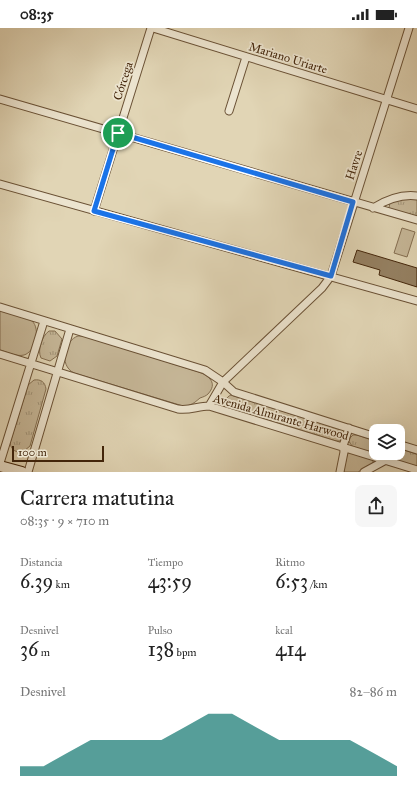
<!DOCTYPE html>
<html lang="es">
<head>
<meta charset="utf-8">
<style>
  body { margin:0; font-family:"IM FELL Great Primer",serif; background:#f6f6f6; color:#222; height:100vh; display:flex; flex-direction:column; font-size:15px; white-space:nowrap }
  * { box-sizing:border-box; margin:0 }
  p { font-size:13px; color:#767676 }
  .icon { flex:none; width:22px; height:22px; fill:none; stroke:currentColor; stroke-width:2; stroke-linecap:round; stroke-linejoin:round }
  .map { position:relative; height:444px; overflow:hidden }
  .details { display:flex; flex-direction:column; background:#fff; flex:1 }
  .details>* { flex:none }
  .controls { position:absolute; left:369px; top:396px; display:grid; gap:8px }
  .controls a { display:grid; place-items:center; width:36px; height:36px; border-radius:8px; background:#fff; box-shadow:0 4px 16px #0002; font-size:20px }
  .scale { position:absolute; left:12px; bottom:10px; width:92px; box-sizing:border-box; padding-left:4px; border:2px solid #43250a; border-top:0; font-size:11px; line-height:14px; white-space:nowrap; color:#43250a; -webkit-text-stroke:3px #ece4cf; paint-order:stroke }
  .pin { position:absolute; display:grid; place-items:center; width:34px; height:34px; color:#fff; margin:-17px; border:2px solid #fff; border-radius:50%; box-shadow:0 1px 4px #0007 }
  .round { display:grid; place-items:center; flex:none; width:42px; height:42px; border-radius:8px; background:#f6f6f6 }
  .overview { display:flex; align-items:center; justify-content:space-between; height:68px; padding:0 20px }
  h1 { font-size:22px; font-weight:600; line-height:30px }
  .stats { display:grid; grid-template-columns:repeat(3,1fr); gap:6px; height:68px; padding:4px 20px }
  .stats div { display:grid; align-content:center }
  .stats b { font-size:20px; font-weight:600 }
  .stats small { font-size:11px; font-weight:400 }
  .stats p { font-size:11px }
  .chart { height:112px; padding:8px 20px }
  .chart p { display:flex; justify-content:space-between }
  .chart svg { width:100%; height:72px; margin-top:4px; fill:#0f766e; opacity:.7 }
  .status { display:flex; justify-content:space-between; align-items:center; height:28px; padding:0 20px; background:#fff; direction:ltr }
  .status svg { height:11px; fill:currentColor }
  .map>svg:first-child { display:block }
</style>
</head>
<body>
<div class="status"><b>08:35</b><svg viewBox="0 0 49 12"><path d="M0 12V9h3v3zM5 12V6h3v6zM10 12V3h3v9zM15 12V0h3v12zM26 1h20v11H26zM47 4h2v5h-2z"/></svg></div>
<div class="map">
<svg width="417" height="444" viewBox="0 0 417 444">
  <defs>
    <pattern id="park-tufts" width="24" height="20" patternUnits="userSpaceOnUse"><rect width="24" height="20" fill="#c6b798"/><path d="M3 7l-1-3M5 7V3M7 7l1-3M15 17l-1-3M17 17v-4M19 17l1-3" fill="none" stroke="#a2957a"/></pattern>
  </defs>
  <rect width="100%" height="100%" fill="#e1d5b5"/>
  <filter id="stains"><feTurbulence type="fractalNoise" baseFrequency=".005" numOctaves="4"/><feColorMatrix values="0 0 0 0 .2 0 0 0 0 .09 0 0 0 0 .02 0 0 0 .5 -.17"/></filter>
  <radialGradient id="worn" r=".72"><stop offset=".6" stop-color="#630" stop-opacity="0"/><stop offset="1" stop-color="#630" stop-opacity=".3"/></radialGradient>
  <path fill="#c6b798" stroke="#846e51" d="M402,200l13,4 -8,25 -13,-4z
    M0,282c9,3 26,6 32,11 9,8 3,31 -8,34 -8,2 -17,-3 -24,-5z
    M78,308h6l115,36c10,4 19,11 9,22 -2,2 -5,3 -8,4 -6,5 -9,8 -17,8l-109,-33c-16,-8 -9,-33 4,-37z
    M348,423l25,9v3l-15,9h-14v-3z"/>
  <path fill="url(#park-tufts)" stroke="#846e51" d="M417,170v20l-27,-9 -1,-1 1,-6 8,-2z
    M49,303h6l7,8 -5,17 -7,5 -9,-3c-4,-8 1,-22 8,-27z
    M34,352c7,-1 11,2 12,9l-16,57 -6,5c-7,3 -13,-1 -14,-8l18,-58z
    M231,367l108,34 4,4 -1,6 -2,2h-4l-107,-33 -3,-2c-1,-5 0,-9 5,-11z
    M353,407h4l19,6v12h22v-5l19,6v13l-64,-20 -4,-5 1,-4z"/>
  <path fill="#958163" stroke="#43250a" d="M357,222l60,18v19l-38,-12 1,-5 -27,-8z"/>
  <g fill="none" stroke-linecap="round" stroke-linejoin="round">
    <g stroke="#6a5135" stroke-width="9">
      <path id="street" d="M153,0l264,81
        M0,71l417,121
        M229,83l17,-54
        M0,156l417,117
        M373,180c13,-8 29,-14 44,-12
        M94,183l57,-183
        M0,279l205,63 18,12 11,10 142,45
        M0,326l178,55c11,2 20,-3 31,-3l208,64
        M209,378l14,-24 99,-94 9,-12 78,-248
        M398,416l19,6
        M0,435l44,-142
        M28,444l42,-143
        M340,444l4,-20 -1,-6 6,-18
        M364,444l22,-12"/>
    </g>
    <g stroke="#43250a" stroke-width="12">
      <path id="secondary" d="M0,438l22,6"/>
    </g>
    <use href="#street" stroke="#ece4cf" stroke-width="7"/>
    <use href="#secondary" stroke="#ece4cf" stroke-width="10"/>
  </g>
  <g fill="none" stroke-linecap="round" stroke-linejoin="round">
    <g stroke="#fff" stroke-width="8">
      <path id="route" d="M118,105l235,69 -22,74 -237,-65z"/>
    </g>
    <use href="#route" stroke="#1a73e8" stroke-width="5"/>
  </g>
  <g text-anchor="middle" stroke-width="3.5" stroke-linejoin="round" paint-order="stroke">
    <g font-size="12" fill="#43250a" stroke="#ece4cf">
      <text transform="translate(288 30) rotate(17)" y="4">Mariano Uriarte</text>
      <text transform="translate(123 53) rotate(-72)" y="4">Córcega</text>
      <text transform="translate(354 137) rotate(-72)" y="4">Havre</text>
      <text transform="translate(281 389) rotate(16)" y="4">Avenida Almirante Harwood</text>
    </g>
  </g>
  <rect width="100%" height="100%" filter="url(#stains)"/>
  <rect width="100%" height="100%" fill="url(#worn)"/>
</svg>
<div class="controls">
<a><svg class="icon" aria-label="layers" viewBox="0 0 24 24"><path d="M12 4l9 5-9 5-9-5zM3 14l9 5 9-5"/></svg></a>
</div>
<div class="scale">100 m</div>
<div class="pin" style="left:118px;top:105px;background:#1e9e55"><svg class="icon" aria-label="arrive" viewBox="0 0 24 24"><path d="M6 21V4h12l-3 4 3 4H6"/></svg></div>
</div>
<section class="details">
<div class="overview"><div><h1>Carrera matutina</h1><p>08:35 · 9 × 710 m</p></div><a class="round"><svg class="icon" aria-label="share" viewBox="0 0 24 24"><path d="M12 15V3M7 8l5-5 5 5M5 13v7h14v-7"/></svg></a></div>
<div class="stats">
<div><p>Distancia</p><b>6.39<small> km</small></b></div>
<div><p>Tiempo</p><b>43:59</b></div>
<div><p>Ritmo</p><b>6:53<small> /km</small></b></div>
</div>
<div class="stats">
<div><p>Desnivel</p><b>36<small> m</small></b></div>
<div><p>Pulso</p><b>138<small> bpm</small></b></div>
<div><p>kcal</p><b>414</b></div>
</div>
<div class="chart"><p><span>Desnivel</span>82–86 m</p>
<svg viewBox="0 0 160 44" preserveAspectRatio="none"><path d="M0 44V38L10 38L20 30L30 22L40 22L50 22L60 22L70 14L80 6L90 6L100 14L110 22L120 22L130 22L140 22L150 30L160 38V44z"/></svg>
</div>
</section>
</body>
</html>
